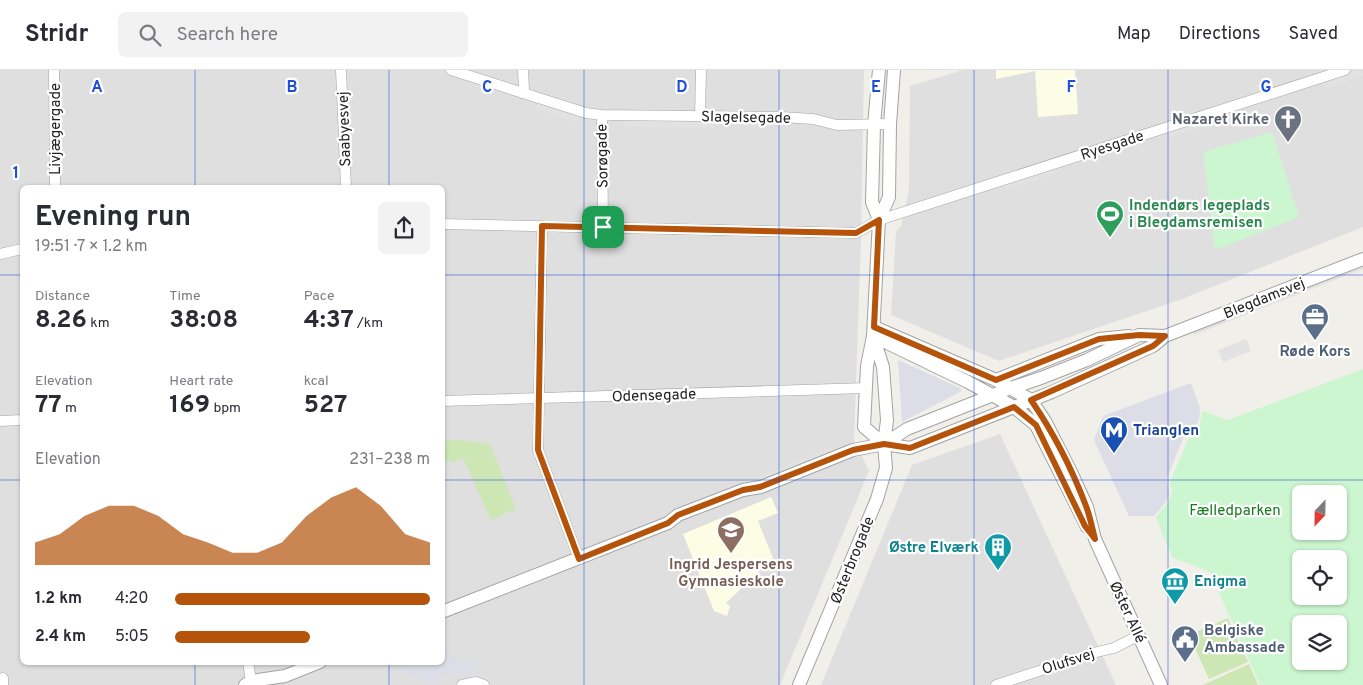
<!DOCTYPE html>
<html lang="en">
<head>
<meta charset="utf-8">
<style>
  body { margin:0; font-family:Overpass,sans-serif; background:#f2f2f3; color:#2b2b33; height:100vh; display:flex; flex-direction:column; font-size:19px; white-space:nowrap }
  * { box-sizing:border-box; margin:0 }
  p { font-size:16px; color:#7c7c81 }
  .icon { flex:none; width:28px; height:28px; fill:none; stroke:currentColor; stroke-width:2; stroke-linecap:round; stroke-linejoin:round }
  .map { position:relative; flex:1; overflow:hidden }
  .drawer { position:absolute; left:20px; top:115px; width:425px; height:480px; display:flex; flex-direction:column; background:#fff; border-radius:8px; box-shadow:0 1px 4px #0004 }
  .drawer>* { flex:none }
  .needle { width:32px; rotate:202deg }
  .controls { position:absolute; left:1292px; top:415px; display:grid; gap:10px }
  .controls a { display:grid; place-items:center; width:55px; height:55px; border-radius:8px; background:#fff; box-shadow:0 1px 4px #0004; font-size:25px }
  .pin { position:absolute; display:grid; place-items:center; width:42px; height:42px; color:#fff; margin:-21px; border-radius:10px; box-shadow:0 2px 8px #0006 }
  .round { display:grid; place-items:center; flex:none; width:52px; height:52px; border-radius:8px; background:#f2f2f3 }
  .summary { display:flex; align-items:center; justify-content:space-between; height:85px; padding:0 15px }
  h1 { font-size:28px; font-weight:700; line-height:38px }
  .metrics { display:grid; grid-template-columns:repeat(3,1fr); gap:8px; height:85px; padding:5px 15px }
  .metrics div { display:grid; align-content:center }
  .metrics b { font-size:25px; font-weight:700 }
  .metrics small { font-size:14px; font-weight:400 }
  .metrics p { font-size:14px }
  .chart { height:140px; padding:10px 15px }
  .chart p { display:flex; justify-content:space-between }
  .chart svg { width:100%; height:90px; margin-top:5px; fill:#b45309; opacity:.7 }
  ul { padding:0 15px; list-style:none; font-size:16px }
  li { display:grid; grid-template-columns:80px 60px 1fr; align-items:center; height:38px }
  li i { height:12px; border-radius:6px; background:#b45309 }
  header { display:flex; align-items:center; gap:30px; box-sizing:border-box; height:70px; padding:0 25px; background:#fff; border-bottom:1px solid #e1e1e2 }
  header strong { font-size:24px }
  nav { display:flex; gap:28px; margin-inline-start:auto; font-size:18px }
  .search { width:350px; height:45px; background:#f2f2f3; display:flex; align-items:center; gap:12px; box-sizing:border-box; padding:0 18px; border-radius:8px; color:#7c7c81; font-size:19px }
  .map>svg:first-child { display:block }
</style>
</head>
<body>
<header>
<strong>Stridr</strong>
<div class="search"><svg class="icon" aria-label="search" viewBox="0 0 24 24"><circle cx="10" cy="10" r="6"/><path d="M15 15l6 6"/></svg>Search here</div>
<nav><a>Map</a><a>Directions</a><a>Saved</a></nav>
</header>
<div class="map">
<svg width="1363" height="615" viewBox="0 0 1363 615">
  <rect width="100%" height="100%" fill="#f1efe9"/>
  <path fill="#e0dfdf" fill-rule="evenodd" d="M0,0h864l-3,169 -7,201 15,31 -89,214h-780zM22,118h420v474h-420z
    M963,0h400v157l-181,72 -183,62 -108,-46 5,-83 5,-6 8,-37 1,-103z
    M1000,364l116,251h-295l91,-220z"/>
  <path fill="#fdfde6" d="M996,0h79l3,44 -40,3 -3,-46 -39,8z
    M771,427l7,16 -20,8 15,37 -47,45 4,3 -3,10 -13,-5 -31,-77z"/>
  <path fill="#cde7b4" d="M461,370l29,4 26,65 -25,11 -28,-62 -12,5 -1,-3 -7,3v-22z
    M1228,548l20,44 -39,17 -20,-44z
    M1249,594l9,21h-55z"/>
  <path fill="#cbf6cf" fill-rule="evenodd" d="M1272,62l27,85 -84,33 -12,-98z
    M1363,299v316h-103l-50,-113 -38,-15 -16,-40 13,-16 3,-10 -2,-9 19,-44c10,-6 12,-16 13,-27l26,9zM1301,424h38v37h-38zM1301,489h38v37h-38zM1301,554h38v37h-38z"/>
  <path fill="#e2e2e2" d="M1359,0l4,3v3l-36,12 -7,-6z
    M539,33l42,13 -4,7 -43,-14z
    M1213,46l7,6 -48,15 -4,-4 2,-4z
    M623,49l89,2 2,7 -89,-1z
    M1052,98l5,4 -2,2 -27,9 -22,6 -7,-5z
    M1363,196v3l-169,66 -1,-3z
    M1246,269l5,12 -28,11 -5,-12z
    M831,377l4,3 -74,30 -2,-4z"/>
  <path fill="#dddde7" d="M898,290l62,28 2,3 -60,31z
    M1191,313l9,25 -1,12 -8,13 -7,3 -17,42 2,16 -3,8 -12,14h-25l-35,-76 9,-24z
    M443,568l6,16 25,10 -4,10 -26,-1 -9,12h-4l-8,-7 -45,-15 64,-1z"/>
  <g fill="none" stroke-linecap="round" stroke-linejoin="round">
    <g stroke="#a3a3a3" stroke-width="11">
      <path id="minor" d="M54,0l1,118
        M341,0l5,118
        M451,0l135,43 16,2 179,2 32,2 24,6 53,-1
        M522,23l2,-4 -1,-19
        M602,45l1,112
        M700,46l1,-46
        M442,154l414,9 23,-13 466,-150
        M542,156l-4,224 41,109
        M0,184l22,-5
        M442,331l424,-13
        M0,351l22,-1
        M248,592l3,19
        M3,608v7
        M462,615l14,-3 8,3
        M996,615l101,-33 17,-4 24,-12"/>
    </g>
    <g stroke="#a3a3a3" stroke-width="14">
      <path id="tertiary" d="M879,150l-7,-18 2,-77 5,-55
        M874,257l122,53 35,20 14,21 26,51 16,35 8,32 66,146
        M873,266l95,46 46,25 22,18 51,102
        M996,310l103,-41 30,-3
        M884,374l-20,-17 3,-61 6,-30 6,-116 10,-23 1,-73 4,-54
        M884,374l23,-15 104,-41 30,-10 46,-18 52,-25 26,1
        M442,542l226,-89 10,-8 65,-25 18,-3 92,-37 31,-6 26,4 142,-56 101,-46 12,-10 198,-77
        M245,615l6,-4 34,-5 35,-14
        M799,615l78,-186 9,-31 -2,-24 3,-24 -4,-53 -10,-31"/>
    </g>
    <use href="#minor" stroke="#fff" stroke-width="10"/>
    <use href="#tertiary" stroke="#fff" stroke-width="12"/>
  </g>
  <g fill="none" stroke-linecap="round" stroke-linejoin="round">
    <g stroke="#fff" stroke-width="10">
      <path id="route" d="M879,150l-5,107 122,53 103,-41 40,-4 26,1 -12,10 -122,54c22,32 41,69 55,106 4,10 6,22 9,33l-10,-13 -49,-101 -22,-18 -104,41 -26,-4 -31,6 -93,37 -17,3 -65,25 -10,8 -89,36 -41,-109 4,-224 314,7z"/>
    </g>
    <use href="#route" stroke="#b45309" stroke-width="6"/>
  </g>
  <path fill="none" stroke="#1d4ed8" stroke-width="1" stroke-opacity="0.55" d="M195,0v118M389,0v118M584,0v615M779,0v615M974,0v615M1168,0v615M0,205h22M442,205h921M0,410h22M442,410h921M195,592v23M389,592v23"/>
  <defs>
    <g id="church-pin" transform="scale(1.4375)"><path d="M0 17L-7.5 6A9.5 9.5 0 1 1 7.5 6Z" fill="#6b7280" stroke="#fff"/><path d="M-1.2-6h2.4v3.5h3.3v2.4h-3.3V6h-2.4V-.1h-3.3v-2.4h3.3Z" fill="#fff"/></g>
    <g id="stadium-pin" transform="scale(1.4375)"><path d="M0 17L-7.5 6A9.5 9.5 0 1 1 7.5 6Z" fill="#2e9e5b" stroke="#fff"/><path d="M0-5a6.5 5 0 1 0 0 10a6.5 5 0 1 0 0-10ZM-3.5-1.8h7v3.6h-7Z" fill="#fff"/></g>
    <g id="office-pin" transform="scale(1.4375)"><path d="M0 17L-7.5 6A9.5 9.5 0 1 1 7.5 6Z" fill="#5c6f8a" stroke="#fff"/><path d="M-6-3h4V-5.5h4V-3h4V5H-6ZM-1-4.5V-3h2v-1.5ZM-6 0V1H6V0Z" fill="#fff"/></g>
    <g id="metro-pin" transform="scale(1.4375)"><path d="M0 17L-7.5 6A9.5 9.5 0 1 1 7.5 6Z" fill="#1a4fb4" stroke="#fff"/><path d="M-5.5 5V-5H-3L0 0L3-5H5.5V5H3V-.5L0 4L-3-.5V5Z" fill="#fff"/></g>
    <g id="school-pin" transform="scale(1.4375)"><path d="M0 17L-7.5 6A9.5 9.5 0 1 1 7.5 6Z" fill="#8d6e63" stroke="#fff"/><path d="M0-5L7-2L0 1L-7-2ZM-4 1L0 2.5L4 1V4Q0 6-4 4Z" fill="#fff"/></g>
    <g id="building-pin" transform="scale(1.4375)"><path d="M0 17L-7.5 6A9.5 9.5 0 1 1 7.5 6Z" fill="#0f9aa8" stroke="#fff"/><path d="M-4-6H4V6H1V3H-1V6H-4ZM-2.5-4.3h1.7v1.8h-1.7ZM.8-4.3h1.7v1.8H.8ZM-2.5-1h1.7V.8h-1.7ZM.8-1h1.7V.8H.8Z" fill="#fff"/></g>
    <g id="museum-pin" transform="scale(1.4375)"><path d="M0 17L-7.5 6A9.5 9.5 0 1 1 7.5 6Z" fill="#0f9aa8" stroke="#fff"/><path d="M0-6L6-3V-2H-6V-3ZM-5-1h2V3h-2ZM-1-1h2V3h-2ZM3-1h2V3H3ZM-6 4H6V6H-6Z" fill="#fff"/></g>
    <g id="civic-pin" transform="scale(1.4375)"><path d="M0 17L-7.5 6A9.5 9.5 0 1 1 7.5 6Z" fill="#5c6f8a" stroke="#fff"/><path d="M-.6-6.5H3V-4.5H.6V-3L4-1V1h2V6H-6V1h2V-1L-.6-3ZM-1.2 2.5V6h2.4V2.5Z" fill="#fff"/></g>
  </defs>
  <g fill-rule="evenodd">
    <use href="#church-pin" x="1288" y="49"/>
    <use href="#stadium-pin" x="1110" y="144"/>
    <use href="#office-pin" x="1315" y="247"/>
    <use href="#metro-pin" x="1114" y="360"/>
    <use href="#school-pin" x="731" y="460"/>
    <use href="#building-pin" x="998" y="477"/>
    <use href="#museum-pin" x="1175" y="511"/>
    <use href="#civic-pin" x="1185" y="569"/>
  </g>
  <g text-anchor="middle" stroke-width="4.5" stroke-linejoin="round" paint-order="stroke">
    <g font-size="15" fill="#222" stroke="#fff">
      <text transform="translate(746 47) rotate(1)" y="5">Slagelsegade</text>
      <text transform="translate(55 59) rotate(-90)" y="5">Livjægergade</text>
      <text transform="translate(344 59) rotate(-92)" y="5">Saabyesvej</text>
      <text transform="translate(1112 75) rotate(-18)" y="5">Ryesgade</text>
      <text transform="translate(602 86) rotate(-91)" y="5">Sorøgade</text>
      <text transform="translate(1264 228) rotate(-22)" y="5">Blegdamsvej</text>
      <text transform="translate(654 325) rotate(-2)" y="5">Odensegade</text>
      <text transform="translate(852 490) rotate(-68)" y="5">Østerbrogade</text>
      <text transform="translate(1128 542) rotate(65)" y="5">Øster Allé</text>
      <text transform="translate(1068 591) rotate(-18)" y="5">Olufsvej</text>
    </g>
    <g font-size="15" font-weight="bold" fill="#5b616d" stroke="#fff" text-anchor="end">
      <text x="1269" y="54">Nazaret Kirke</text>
    </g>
    <g font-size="15" font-weight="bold" fill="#27864d" stroke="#fff" text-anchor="start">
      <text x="1129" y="140">Indendørs legeplads<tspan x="1129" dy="17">i Blegdamsremisen</tspan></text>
    </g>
    <g font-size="15" font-weight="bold" fill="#4e5e75" stroke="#fff">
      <text x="1315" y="286">Røde Kors</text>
      <text x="1204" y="565" text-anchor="start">Belgiske<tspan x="1204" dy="17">Ambassade</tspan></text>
    </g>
    <g font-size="15" font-weight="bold" fill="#164399" stroke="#fff" text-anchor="start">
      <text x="1133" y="365">Trianglen</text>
    </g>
    <g font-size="15" fill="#147b1d" stroke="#fff">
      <text x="1235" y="445">Fælledparken</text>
    </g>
    <g font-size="15" font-weight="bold" fill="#0d838f" stroke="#fff" text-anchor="end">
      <text x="979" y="482">Østre Elværk</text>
      <text x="1194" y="516" text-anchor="start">Enigma</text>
    </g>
    <g font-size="15" font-weight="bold" fill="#785e54" stroke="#fff">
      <text x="731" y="499">Ingrid Jespersens<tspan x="731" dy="17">Gymnasieskole</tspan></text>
    </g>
  </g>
  <g font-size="16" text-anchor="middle" font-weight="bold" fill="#1d4ed8" stroke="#fff" stroke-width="4.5" stroke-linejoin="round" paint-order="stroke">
    <text x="97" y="22">A</text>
    <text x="292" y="22">B</text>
    <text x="487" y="22">C</text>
    <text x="682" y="22">D</text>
    <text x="876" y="22">E</text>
    <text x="1071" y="22">F</text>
    <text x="1266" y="22">G</text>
    <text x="16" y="108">1</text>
  </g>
</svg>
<div class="controls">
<a><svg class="needle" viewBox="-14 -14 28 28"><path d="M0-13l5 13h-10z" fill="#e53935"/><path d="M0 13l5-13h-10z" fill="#7c7c81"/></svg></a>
<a><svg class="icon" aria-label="locate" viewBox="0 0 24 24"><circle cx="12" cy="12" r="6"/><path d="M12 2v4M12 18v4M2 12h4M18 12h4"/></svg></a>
<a><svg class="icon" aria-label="layers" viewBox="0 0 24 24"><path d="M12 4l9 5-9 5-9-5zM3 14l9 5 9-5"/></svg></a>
</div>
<div class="pin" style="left:603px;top:157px;background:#1e9e55"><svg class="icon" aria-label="arrive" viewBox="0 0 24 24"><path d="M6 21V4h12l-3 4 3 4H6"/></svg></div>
<section class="drawer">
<div class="summary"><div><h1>Evening run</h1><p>19:51 · 7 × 1.2 km</p></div><a class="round"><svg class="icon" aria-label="share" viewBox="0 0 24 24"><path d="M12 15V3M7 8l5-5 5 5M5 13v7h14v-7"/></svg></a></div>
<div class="metrics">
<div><p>Distance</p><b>8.26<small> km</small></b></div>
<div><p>Time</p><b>38:08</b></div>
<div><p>Pace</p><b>4:37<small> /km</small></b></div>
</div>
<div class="metrics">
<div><p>Elevation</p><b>77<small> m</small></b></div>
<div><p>Heart rate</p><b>169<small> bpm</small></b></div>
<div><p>kcal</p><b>527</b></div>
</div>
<div class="chart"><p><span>Elevation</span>231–238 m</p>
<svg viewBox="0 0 160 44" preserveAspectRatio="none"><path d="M0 44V33L10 29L20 20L30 15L40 15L50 20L60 29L70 33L80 38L90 38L100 33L110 20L120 11L130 6L140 15L150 29L160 33V44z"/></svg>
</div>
<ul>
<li><b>1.2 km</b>4:20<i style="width:100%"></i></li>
<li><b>2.4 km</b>5:05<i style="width:53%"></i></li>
</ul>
</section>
</div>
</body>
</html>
